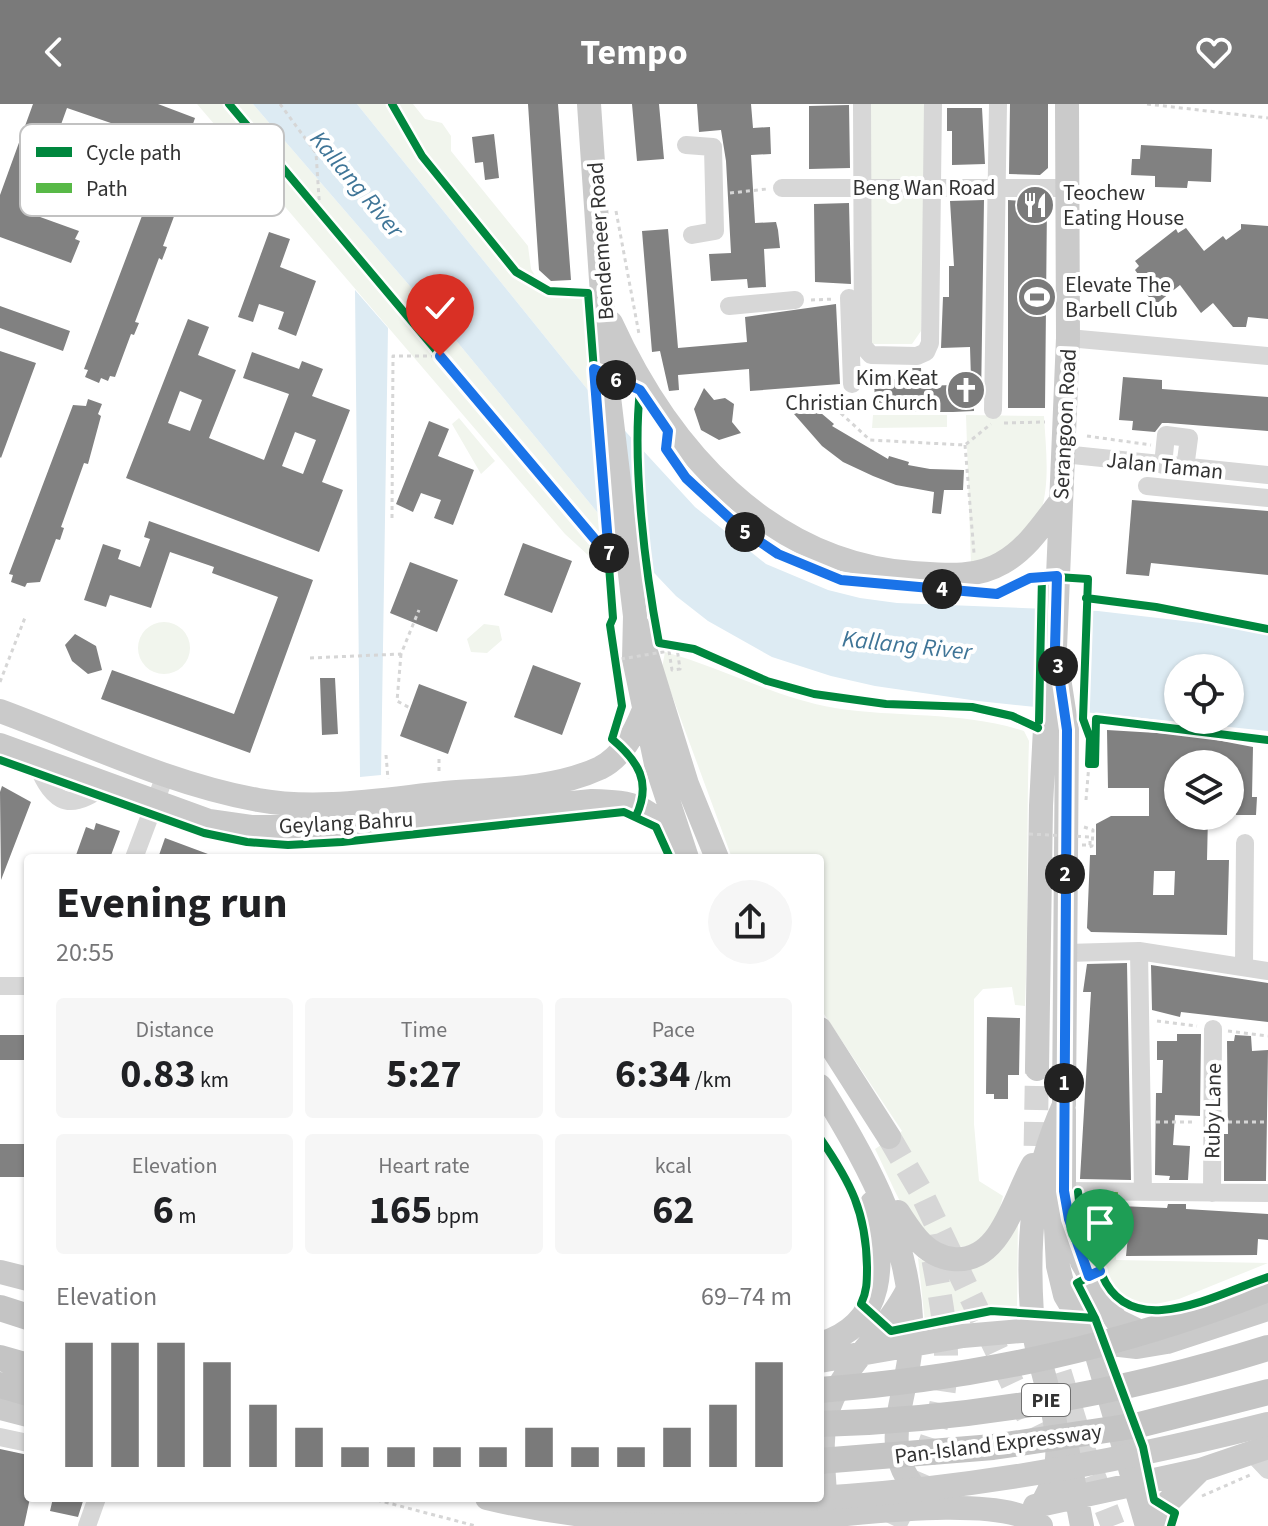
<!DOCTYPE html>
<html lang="en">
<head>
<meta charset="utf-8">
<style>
  body { margin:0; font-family:"Source Sans 3",sans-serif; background:#f6f6f6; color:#202124; height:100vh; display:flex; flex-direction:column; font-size:30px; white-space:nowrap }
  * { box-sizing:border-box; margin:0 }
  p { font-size:26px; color:#757577 }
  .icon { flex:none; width:44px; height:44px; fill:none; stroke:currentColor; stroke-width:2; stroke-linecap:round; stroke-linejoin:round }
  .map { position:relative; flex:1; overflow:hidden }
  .details { position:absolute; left:24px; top:750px; width:800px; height:648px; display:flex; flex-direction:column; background:#fff; border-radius:8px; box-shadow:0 2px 6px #0004 }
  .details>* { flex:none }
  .fabs { position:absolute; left:1164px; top:550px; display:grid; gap:16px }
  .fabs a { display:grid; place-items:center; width:80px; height:80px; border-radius:50%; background:#fff; box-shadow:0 2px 6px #0004; font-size:40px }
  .pin { position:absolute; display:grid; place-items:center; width:68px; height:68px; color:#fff; margin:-82px -34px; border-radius:50% 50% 50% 0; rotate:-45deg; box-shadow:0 0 8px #0007 }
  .pin .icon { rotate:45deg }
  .km { position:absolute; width:40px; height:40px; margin:-20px; border-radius:50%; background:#222; color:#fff; font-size:22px; line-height:40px; text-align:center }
  .round { display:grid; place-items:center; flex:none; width:84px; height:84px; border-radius:42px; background:#f6f6f6 }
  .head { display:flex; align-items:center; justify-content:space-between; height:136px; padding:0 32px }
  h1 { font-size:44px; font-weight:700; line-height:60px }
  .stats { display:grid; grid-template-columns:repeat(3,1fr); gap:12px; height:136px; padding:8px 32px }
  .stats div { display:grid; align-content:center; border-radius:8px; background:#f6f6f6; text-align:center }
  .stats b { font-size:40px; font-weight:700 }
  .stats small { font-size:22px; font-weight:400 }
  .stats p { font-size:22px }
  .chart { height:224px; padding:16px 32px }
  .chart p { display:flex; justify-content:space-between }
  .chart svg { width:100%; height:144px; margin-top:8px; stroke:#7a7a7a; stroke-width:6 }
  header { display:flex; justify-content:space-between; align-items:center; height:104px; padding:0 32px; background:#7a7a7a; color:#fff; font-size:36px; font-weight:700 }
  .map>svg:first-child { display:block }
</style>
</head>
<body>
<header><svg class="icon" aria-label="back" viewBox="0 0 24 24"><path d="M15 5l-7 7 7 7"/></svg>Tempo<svg class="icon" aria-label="heart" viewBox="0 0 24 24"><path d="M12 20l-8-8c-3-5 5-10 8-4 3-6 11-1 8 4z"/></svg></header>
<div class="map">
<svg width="1268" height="1422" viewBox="0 0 1268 1422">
  <rect width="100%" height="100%" fill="#fff"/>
  <path fill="#f1f5ed" d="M197,0h56l187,217 162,197 4,47 -17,-9 -24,-22z
    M357,0h56l12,15 17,4 9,13v15l77,95 3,23 6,10 14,9 30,-1 11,108z
    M865,0h63l-1,78h-61z
    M876,86l41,2 8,8 -4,131 -9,13h-40l-6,-5 2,-141z
    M873,311h74v12l-75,1z
    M966,311l78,1c2,38 10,89 -17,122 -10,12 -41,20 -56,27z
    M459,314l36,43 -14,13 -29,-50z
    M138 544a26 26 0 1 1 52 0a26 26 0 1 1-52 0Z
    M484,520l15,2 3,14 -15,13 -16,-1 -4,-13z
    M665,548c58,16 111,46 170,56 64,10 127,3 189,23l5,10c-3,89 0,176 -4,265l-10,-1 -3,-18 -29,2 -9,10v125l5,57 24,15c-7,30 -22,57 -56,50 -14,-3 -23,-7 -31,-18 -17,-24 -28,-53 -41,-79l27,-18 -82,-123v-150h-88l-70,-190z
    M1082,1100h35l-1,56 152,3 -89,36 -37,8 -14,-4 -22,-28 -13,-48 -10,-13z
    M1018,1110l-1,93c-31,-1 -61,10 -92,15l-7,-64 28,14 23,-2z"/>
  <path fill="#ddebf3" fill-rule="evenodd" d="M253,0h104l235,291 103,112 71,57 62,26 32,8 37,5 201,8 146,17 24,7v96l-290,-30 -103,-15 -44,-10 -59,-19 -64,-36 -32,-25 -74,-78 -162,-197zM1178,564h52v52h-52z
    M355,186l33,38 -7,447 -21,2z"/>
  <path fill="#fff" d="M1037,501l52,1 -3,111 -50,-6z"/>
  <path fill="#818181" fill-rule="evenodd" d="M33,0h125l37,14 -8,24 -4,-1 -2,6 -114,-39 -38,105 50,18 -4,8 5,2 -9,22 -71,-26v-42z
    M528,0h30l13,176 -20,1 -12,-11z
    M632,0h27l5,55 -27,2z
    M697,0h54l2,24 17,-1 1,27 -20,1 4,68 21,-1 2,8 2,18 -16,1 2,38 -18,1 -1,-9 -36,2 -2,-27 22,-1 -5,-92 -5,-31 -22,2z
    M1010,0h38v64l-8,7 -31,-1z
    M849,1l1,63 -41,1v-63z
    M947,4h35l3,56 -33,1v-34h-5z
    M494,30l5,44 -14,2 -2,-18 -8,1 -3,-26z
    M1141,41l71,4 -1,33 -23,-1 -1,7 -32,-1v-11l-24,-1 1,-16h8z
    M163,90l13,5 -4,11 4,1 -13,35 4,1 -5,13 -3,-2 -24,64 4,1 -5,12 -3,-1 -16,43 -5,-1 -2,5 -7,-3 -2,5 -14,-6 3,-7 -4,-1 64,-169 12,1z
    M984,96l-3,201h-7v10l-21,1h-55v-10l-23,1 -1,-24h23v-11h24l1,18 31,-1 -1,-5 19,-1 -1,-32 -29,1 2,-51h6v-31h5l-4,-65z
    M1008,96l39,3 -2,205h-37z
    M849,99l2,81 -36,-2 -1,-78z
    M1241,120l27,2v93l-20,-2 -2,10h-13l-20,-24 -12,10 -21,-28 -25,20 -14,-18 4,-3 -10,-14 4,-4 -4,-5 41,-32 2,4 8,-5 18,23 19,-15 3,4 15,-11z
    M668,125l10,119 69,-6 -2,-25 91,-13 4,80 -90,7 -1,-22 -71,6 1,15 -10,1 -9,-40 -8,1 -10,-121z
    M269,128l21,7 -10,28 36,14 -20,55 -18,-7 6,-17 -25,-8 -6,18 -15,-5z
    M0,202l70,25 -7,20 -63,-23z
    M188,215l21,8 -11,28 38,15 -27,68 55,22 25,-66 -46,-16 9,-26 47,17 3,-8 21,8 -11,27 38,14 -28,72 21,8 -24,62 -193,-74zM180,287l22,9 -12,31 -22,-8zM295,328l21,8 -13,34 -21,-8z
    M0,247l36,12 -35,95 -1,-1z
    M1123,273l39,3v9l106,8v34l-100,-8h-6l-7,9 -23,-2 1,-9 -14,-1z
    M704,284l10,12 11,-2 9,6 -2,18 9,11 -22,7 -18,-10 -7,-21z
    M88,295l14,5 -4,10 3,2 -13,48 -4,-1 -23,64 3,1 -4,12 -4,-1 -16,43 -13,1 -2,4 -14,-5 2,-7 -4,-1 64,-169 13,1z
    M808,298l26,22 -2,2 56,33 1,-3 20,6 -1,3 22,4 34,1 -1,20h-19l-3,24 -9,-1 2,-21 -38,-7 -23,-9 -30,-14 -21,-16 -28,-32z
    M429,317l20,8 -11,27 36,14 -21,55 -19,-7 7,-18 -20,-7 -8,19 -17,-8z
    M1132,396l136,11v64l-117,-12 -2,13 -23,-2z
    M149,417l164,59 -63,173 -149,-54 11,-29 122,44 44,-117 -66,-24 2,-6 -44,-15 -19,56 -41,-13 -4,12 -22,-7 19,-56 18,6 -3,9 22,8 10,-28 -6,-2z
    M523,439l49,18 -20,52 -48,-18z
    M410,458l48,18 -21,52 -47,-19z
    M75,530l21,12 6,24 -14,4 -16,-13 -7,-16z
    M533,561l48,18 -19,52 -48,-18z
    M320,574h15l3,56 -16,1z
    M419,580l48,18 -19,52 -48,-18z
    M1107,626l83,5 63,12 -1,50h5l-1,18h-20l1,-25h-7v-26h-52v52h30l-1,44h22l-2,75 -136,-3 -4,-4 3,-73h6v-31l15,-8h38v-28h-41zM1154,767h21l-1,24h-21z
    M2,682l29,16 -30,78 -1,-88z
    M96,719l24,8 -10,27h-35l11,-31 8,3z
    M165,734l51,19v1h-58z
    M1127,859l4,217 -51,-1 11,-187h-8l4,-28z
    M1151,861l117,18v39l-87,-10 -1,5 -28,-7z
    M987,913l33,1 -1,57h-11v24h-14v-5h-8z
    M1177,930h24l-1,82 -25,-1 -2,30 17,1 -2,34h-19l1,-4 -15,-1 1,-82h6l1,-33h-6v-19h20z
    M0,931h28v25h-28z
    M1235,931l16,1 1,15 16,-1 -2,131h-42v-47h4l-1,-93h7z
    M0,1040h28v33h-28z
    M1168,1100h18v5l82,5v26l-10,-1 -1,16 -131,1 2,-20 -9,-1 1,-29 47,2z
    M0,1345l28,6 2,43 -6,28h-24z
    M53,1394h31l-6,19 -28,-6z"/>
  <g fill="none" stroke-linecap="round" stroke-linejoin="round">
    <path stroke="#d6d6d6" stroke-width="24" stroke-dasharray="24 12" stroke-linecap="butt" d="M889,1033l31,53 127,266
      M1035,1078l2,-113
      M1049,1234l35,113 29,75
      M894,1422c25,-50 51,-105 52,-163 1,-42 -10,-86 -17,-128"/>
    <path stroke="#d6d6d6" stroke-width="3" stroke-dasharray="4 4" stroke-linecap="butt" d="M280,0l36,49 4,60
      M1147,0l121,14
      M730,89l37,-4
      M616,107l23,123
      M811,196l24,-1
      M842,292l-9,10 37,34 95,5 26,-21
      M1004,319l41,-1
      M1087,332l64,9
      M965,341l9,108
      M392,414l1,-162h47
      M669,547l3,19 8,-1 -3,-21
      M401,550l-4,47 13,7
      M310,554l91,-4 18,-44
      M0,578l26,-67
      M1083,615h13
      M386,651l2,24
      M439,655v15
      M1086,696l3,-36
      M1084,723l9,3 -1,16 -6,2
      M1082,741h8v-8
      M1157,917l40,5
      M1228,927l40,5
      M1156,1018h40
      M1228,1018h40
      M1202,1392l48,-21
      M377,1396l99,26"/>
    <path stroke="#d7d7d7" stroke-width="18" d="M862,0l1,242 8,9 46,1 9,-4 4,-9 3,-239
      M686,41l27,2 2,84 -23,4
      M782,84h285
      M849,194l3,86
      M729,202l66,-6
      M1068,234l200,18
      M993,306l5,-306
      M1063,350l205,21
      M1163,361l3,-30 23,3 -4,30
      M1147,382l121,12
      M34,653c16,42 32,60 72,27
      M134,754l32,-85
      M1139,847l4,241
      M1066,849l73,-2 129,20
      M1244,861l1,-122
      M0,882h28
      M1064,1087l204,2
      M1212,1089l1,-164
      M0,1333l28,6
      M1251,1348l17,18
      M87,1422l10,-28"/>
    <path stroke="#cacaca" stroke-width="24" d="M589,0l20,293 26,219 -1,43 22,105 31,94
      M611,219c57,125 157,240 302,250 30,2 62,6 89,-10 25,-14 41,-39 58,-61
      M638,522l49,158 30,74
      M0,607c84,31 169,73 258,89 60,11 127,-1 187,-7 50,-4 108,-3 155,-25 22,-11 34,-34 43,-56
      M0,641l209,76 42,6 88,-1 253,-25c43,1 56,5 83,39
      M820,925l69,108
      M1037,965l4,-263 4,-78 10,-80 13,-310 -1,-234
      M820,982c49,78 95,161 91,256 -3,60 -40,113 18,160
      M1064,1007v80l18,71 34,58 35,17
      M1064,1070l-9,35 3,57 7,29 28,47 54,184
      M898,1108c14,21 27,44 55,47 48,5 61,-62 80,-94
      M0,1168l28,7
      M820,1240c68,-20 63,-83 52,-141
      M820,1257l143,-25 70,-6 39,2 21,10 44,5 30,-5 101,-33
      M0,1304l28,7
      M1067,1344l15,78
      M487,1394c54,13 108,20 163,22 40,0 81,3 122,1 55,-3 229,-31 269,5
      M1041,1401c40,-59 -5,-127 -9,-190 -5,-78 0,-139 32,-210l3,-375 -8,-52
      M1035,1402l165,-36 68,-23
      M826,1413c0,-34 -9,-78 3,-110 17,-45 58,-76 79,-118
      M1157,1422l7,-20 34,-34"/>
    <path stroke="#c4c4c4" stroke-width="26" d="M0,1204l28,9
      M0,1254l28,8
      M0,1281l28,8"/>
    <path stroke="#d6d6d6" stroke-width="3" stroke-dasharray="4 4" stroke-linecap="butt" d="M621,555l48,-8
      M1029,730l61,3"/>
    <path stroke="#cacaca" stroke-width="24" d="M575,1394c241,15 460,-15 693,-74"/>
    <path stroke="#c4c4c4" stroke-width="26" d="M820,1286c157,-12 301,-43 448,-101
      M820,1320c150,-4 305,-31 448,-76
      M820,1357l173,-14 146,-22 129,-33"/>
    <path stroke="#58b947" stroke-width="6" stroke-dasharray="12 6" stroke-linecap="butt" d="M1101,1163l12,-34 2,-41"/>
    <g stroke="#fff" stroke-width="13">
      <path id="cycleway" d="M229,0l380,452
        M392,0l30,52 94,116 33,19 39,2 25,325 -3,7 12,81 -10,33c26,22 40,43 24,77
        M1042,472l46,3 -5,140 7,19 -1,26h6l1,-45 172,21
        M1086,494l70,9 112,22
        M1038,624l-26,-12 -40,-9 -86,-3 -72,-10 -47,-13 -73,-32 -35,-6c-14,-73 -27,-180 -19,-253l28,41 -2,18 20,29 55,51 37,25 45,20 50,10 124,10 45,-18 -3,145
        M0,656l204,73 43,9 41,3 54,-3 282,-30 32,15 14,31
        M820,1034c31,45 46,74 47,129 0,15 0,24 -6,37l30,27 100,-20 104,7 -18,-35 23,-12
        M1078,1088c1,21 12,33 17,53 2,10 2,21 7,30 29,69 117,18 166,2
        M1095,1214l48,129 11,53 21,13 -4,13"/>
    </g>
    <use href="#cycleway" stroke="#00873e" stroke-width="8"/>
  </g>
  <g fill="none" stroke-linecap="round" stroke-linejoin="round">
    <g stroke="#fff" stroke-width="16">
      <path id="route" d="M440,252l169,200 -15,-187 46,21 28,41 -2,18 20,29 55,51 37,25 63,26 156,14 33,-16 27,-2 -2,72 12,82 -3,461 5,28 20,57 11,-5"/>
    </g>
    <use href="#route" stroke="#1a73e8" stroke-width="10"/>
  </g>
  <defs>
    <g id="restaurant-disc" transform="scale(2)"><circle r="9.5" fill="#7a7a7a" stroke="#fff"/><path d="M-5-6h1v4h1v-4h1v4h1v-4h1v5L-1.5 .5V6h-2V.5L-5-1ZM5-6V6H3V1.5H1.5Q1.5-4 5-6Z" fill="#fff"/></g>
    <g id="stadium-disc" transform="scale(2)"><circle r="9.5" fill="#7a7a7a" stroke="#fff"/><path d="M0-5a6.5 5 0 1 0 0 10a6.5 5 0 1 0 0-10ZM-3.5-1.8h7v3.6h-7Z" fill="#fff"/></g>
    <g id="church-disc" transform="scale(2)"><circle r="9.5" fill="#7a7a7a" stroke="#fff"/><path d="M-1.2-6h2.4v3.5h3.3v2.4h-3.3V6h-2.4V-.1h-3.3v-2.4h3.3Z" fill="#fff"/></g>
  </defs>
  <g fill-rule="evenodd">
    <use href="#restaurant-disc" x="1035" y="101"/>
    <use href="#stadium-disc" x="1037" y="193"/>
    <use href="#church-disc" x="966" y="286"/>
  </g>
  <g text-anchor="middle" stroke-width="8" stroke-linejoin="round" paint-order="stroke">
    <rect fill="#fff" stroke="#707070" stroke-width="2" x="1022" y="1280" width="48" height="32" rx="6"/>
    <g font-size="20" font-weight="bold" fill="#333">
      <text x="1046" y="1303">PIE</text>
    </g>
    <g font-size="22" fill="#333" stroke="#fff">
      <text x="924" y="91">Beng Wan Road</text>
      <text transform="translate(600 137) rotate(-94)" y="8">Bendemeer Road</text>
      <text transform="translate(1064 320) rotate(-87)" y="8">Serangoon Road</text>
      <text transform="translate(1165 361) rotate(6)" y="8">Jalan Taman</text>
      <text transform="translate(346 718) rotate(-3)" y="8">Geylang Bahru</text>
      <text transform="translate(1212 1007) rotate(-89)" y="8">Ruby Lane</text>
      <text transform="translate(998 1339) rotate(-7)" y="8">Pan-Island Expressway</text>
    </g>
    <g font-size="22" fill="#333" stroke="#fff" text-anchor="start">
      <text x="1063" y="96">Teochew<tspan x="1063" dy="25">Eating House</tspan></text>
      <text x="1065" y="188">Elevate The<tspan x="1065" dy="25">Barbell Club</tspan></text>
      <text x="938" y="281" text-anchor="end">Kim Keat<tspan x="938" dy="25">Christian Church</tspan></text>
    </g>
    <g font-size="24" font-style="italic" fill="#3f7597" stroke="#fff">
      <text transform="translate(357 80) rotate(50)" y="8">Kallang River</text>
      <text transform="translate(907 541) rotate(6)" y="8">Kallang River</text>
    </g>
  </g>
  <rect x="20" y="20" width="264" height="92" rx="12" fill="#fff" stroke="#c2c2c2" stroke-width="2"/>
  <rect x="36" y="43" width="36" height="10" fill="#00873e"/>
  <rect x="36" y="79" width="36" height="10" fill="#58b947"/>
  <g font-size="22" fill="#333">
    <text x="86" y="56">Cycle path</text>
    <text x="86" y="92">Path</text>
  </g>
</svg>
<div class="fabs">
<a><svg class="icon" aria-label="locate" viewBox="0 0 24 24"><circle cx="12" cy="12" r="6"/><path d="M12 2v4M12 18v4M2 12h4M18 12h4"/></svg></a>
<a><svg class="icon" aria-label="layers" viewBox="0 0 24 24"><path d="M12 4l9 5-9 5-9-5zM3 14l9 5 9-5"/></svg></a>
</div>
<div class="pin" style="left:1100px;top:1167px;background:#1e9e55"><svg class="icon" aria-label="arrive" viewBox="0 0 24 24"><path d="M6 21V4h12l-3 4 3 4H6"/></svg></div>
<div class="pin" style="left:440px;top:252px;background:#d93025"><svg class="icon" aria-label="check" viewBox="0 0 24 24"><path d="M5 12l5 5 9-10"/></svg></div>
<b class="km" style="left:1064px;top:979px">1</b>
<b class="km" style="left:1065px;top:770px">2</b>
<b class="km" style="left:1058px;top:562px">3</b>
<b class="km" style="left:942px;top:485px">4</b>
<b class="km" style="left:745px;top:428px">5</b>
<b class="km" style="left:616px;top:276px">6</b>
<b class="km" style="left:609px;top:449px">7</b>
<section class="details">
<div class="head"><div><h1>Evening run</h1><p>20:55</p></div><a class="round"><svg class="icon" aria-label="share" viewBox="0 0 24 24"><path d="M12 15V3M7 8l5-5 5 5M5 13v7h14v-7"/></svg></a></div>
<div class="stats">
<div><p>Distance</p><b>0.83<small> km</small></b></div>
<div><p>Time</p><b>5:27</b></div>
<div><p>Pace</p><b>6:34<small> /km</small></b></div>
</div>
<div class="stats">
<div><p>Elevation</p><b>6<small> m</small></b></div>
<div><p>Heart rate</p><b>165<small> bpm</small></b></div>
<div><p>kcal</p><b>62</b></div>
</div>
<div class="chart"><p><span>Elevation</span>69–74 m</p>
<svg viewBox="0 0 160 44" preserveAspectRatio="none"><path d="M5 44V6M15 44V6M25 44V6M35 44V12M45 44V25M55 44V32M65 44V38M75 44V38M85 44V38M95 44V38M105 44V32M115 44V38M125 44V38M135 44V32M145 44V25M155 44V12"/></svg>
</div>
</section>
</div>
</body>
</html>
